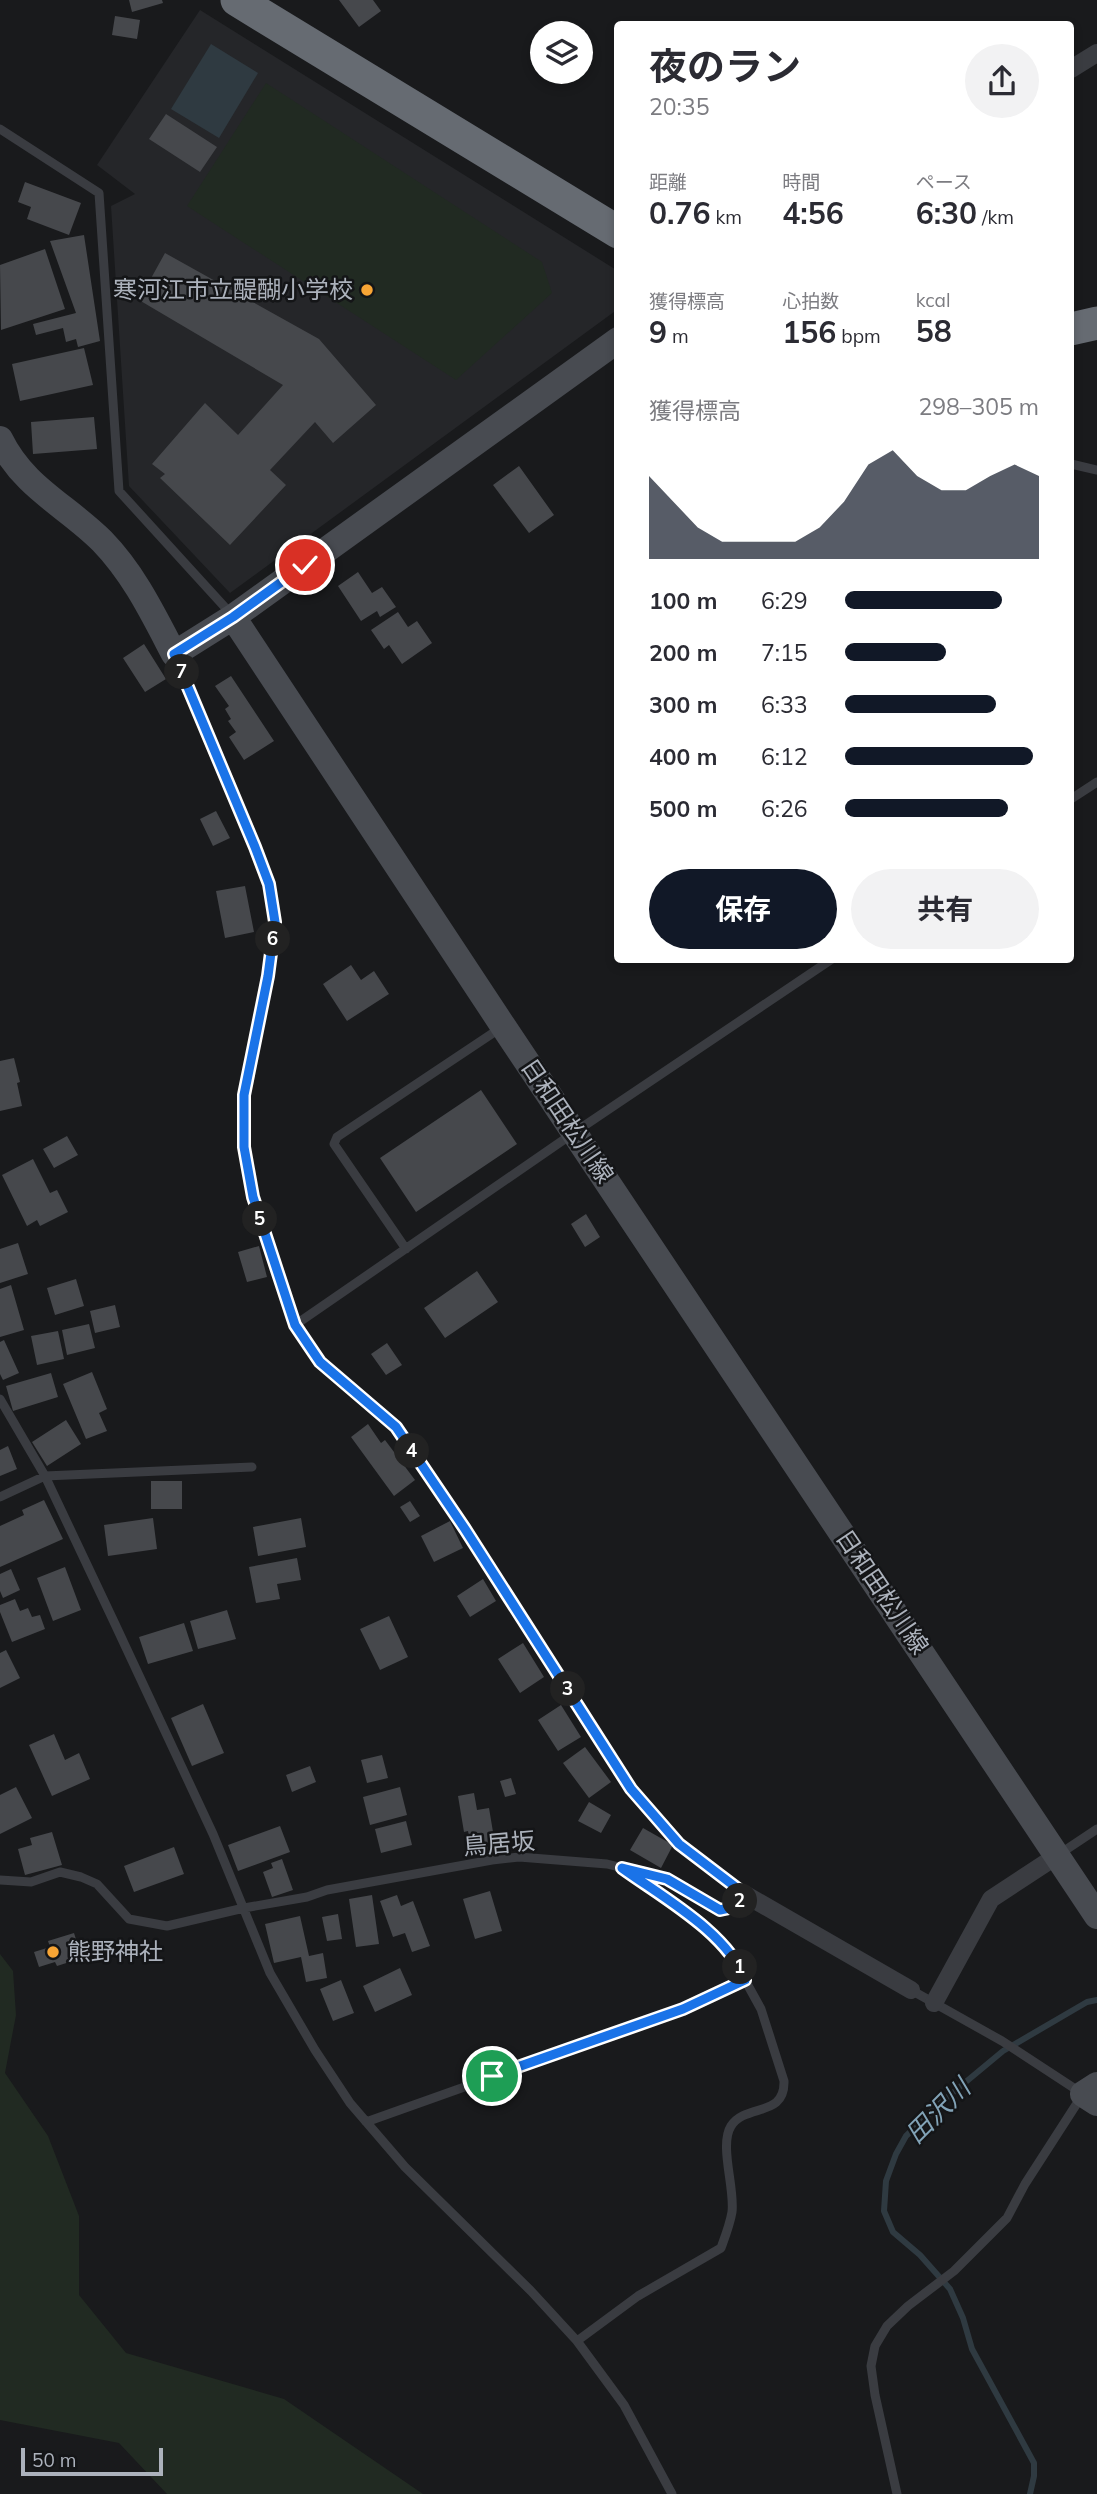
<!DOCTYPE html>
<html lang="ja">
<head>
<meta charset="utf-8">
<style>
  body { margin:0; font-family:Mulish,"Noto Sans JP",sans-serif; background:#f2f2f3; color:#2b2b33; height:100vh; display:flex; flex-direction:column; font-size:26px; white-space:nowrap }
  * { box-sizing:border-box; margin:0 }
  p { font-size:23px; color:#7c7c81 }
  .icon { flex:none; width:38px; height:38px; fill:none; stroke:currentColor; stroke-width:2; stroke-linecap:round; stroke-linejoin:round }
  .map { position:relative; flex:1; overflow:hidden }
  .details { position:absolute; left:614px; top:21px; width:460px; height:942px; display:flex; flex-direction:column; background:#fff; border-radius:7px; box-shadow:0 4px 10px #0003 }
  .details>* { flex:none }
  .controls { position:absolute; left:530px; top:21px; display:grid; gap:14px }
  .controls a { display:grid; place-items:center; width:63px; height:63px; border-radius:50%; background:#fff; box-shadow:0 4px 10px #0003; font-size:35px }
  .scale { position:absolute; left:21px; bottom:18px; width:142px; box-sizing:border-box; padding-left:7px; border:4px solid #acb2bc; border-top:0; font-size:19px; line-height:24px; white-space:nowrap; color:#acb2bc; -webkit-text-stroke:5px #141517; paint-order:stroke }
  .pin { position:absolute; display:grid; place-items:center; width:60px; height:60px; color:#fff; margin:-30px; border:4px solid #fff; border-radius:50%; box-shadow:0 2px 7px #0007 }
  .km { position:absolute; width:35px; height:35px; margin:-18px; border-radius:50%; background:#222; color:#fff; font-size:19px; line-height:35px; text-align:center }
  .round { display:grid; place-items:center; flex:none; width:74px; height:74px; border-radius:37px; background:#f2f2f3 }
  .summary { display:flex; align-items:center; justify-content:space-between; height:119px; padding:0 35px }
  h1 { font-size:38px; font-weight:700; line-height:52px }
  .metrics { display:grid; grid-template-columns:repeat(3,1fr); gap:10px; height:119px; padding:7px 35px }
  .metrics div { display:grid; align-content:center }
  .metrics b { font-size:30px; font-weight:700 }
  .metrics small { font-size:19px; font-weight:400 }
  .metrics p { font-size:19px }
  .chart { height:196px; padding:14px 35px }
  .chart p { display:flex; justify-content:space-between }
  .chart svg { width:100%; height:126px; margin-top:7px; fill:#111827; opacity:.7 }
  .cta { display:flex; gap:14px; margin-top:auto; padding:14px 35px }
  .cta a { flex:1; height:80px; border-radius:42px; background:#111827; color:#fff; font-size:28px; font-weight:700; line-height:80px; text-align:center }
  .cta a+a { background:#f2f2f3; color:#2b2b33 }
  ul { padding:0 35px; list-style:none; font-size:23px }
  li { display:grid; grid-template-columns:112px 84px 1fr; align-items:center; height:52px }
  li i { height:18px; border-radius:9px; background:#111827 }
  .map>svg:first-child { display:block }
</style>
</head>
<body>
<div class="map">
<svg width="1097" height="2494" viewBox="0 0 1097 2494">
  <rect width="100%" height="100%" fill="#191a1c"/>
  <path fill="#252629" d="M200,10l418,261v38l-388,284 -101,-107 -18,-280 24,-12 -38,-29z"/>
  <path fill="#212a22" d="M266,83l276,179 10,31 -96,87 -269,-174z
    M0,1954l13,17 3,44 -11,58 43,63 31,80v79l47,58 158,46 139,95h-256l-48,-51 -119,-23z"/>
  <path fill="#2f3a41" d="M211,44l47,29 -39,65 -48,-29z"/>
  <g fill="none" stroke-linecap="round" stroke-linejoin="round">
    <path stroke="#2f3a41" stroke-width="6" d="M1030,2494l4,-18v-13l-62,-114 -9,-31 -13,-29 -30,-34 -27,-23 -9,-21 2,-30 10,-27 10,-18 32,-31 65,-54 84,-49 10,-2"/>
  </g>
  <path fill="#46484c" d="M129,0h33l1,3 -31,9z
    M339,0h34l8,11 -22,16z
    M115,16l25,4 -3,19 -25,-4z
    M166,114l51,33 -17,25 -51,-33z
    M25,182l56,21 -12,32 -42,-16 4,-12 -13,-5z
    M84,235l16,106 -22,6 -2,-8 -10,3 -3,-14 -27,7 -3,-11 43,-11 -26,-72z
    M45,249l20,60 -64,21 -1,-65z
    M165,253l154,86 57,66 -43,38 -18,-21 -45,48 16,15 -56,60 -70,-67 5,-4 -13,-10 53,-61 33,32 45,-50 -144,-85z
    M84,348l9,37 -73,16 -8,-37z
    M94,417l3,32 -64,5 -2,-32z
    M519,466l35,49 -25,18 -36,-48z
    M358,572l14,21 10,-6 14,20 -16,10 -3,-6 -16,10 -23,-35z
    M398,612l10,15 9,-6 15,22 -30,21 -13,-19 -5,4 -13,-19z
    M144,644l22,35 -21,13 -22,-34z
    M231,676l43,65 -30,19 -15,-23 7,-5 -8,-11 3,-2 -6,-10 4,-3 -14,-20z
    M216,811l14,27 -17,8 -13,-27z
    M245,886l9,46 -29,6 -9,-47z
    M351,965l10,15 13,-9 15,23 -42,27 -24,-37z
    M14,1058l6,24 -3,1 5,23 -22,5v-50z
    M481,1090l36,54 -101,68 -36,-54z
    M67,1136l11,19 -24,13 -11,-19z
    M33,1159l17,34 7,-3 11,22 -28,14 -3,-6 -10,6 -25,-51z
    M586,1214l14,23 -15,10 -14,-23z
    M18,1243l10,31 -28,9v-34z
    M259,1246l8,31 -20,5 -9,-30z
    M477,1271l21,31 -53,36 -21,-30z
    M76,1279l8,27 -29,9 -8,-27z
    M11,1285l13,45 -24,7v-48z
    M115,1305l5,22 -25,6 -5,-22z
    M89,1324l6,24 -28,7 -5,-25z
    M58,1331l6,28 -27,6 -6,-29z
    M4,1340l15,33 -16,7 -3,-6v-32z
    M387,1343l15,22 -16,10 -15,-21z
    M92,1372l15,37 -8,4 8,18 -21,8 -23,-55z
    M51,1373l7,24 -45,14 -7,-25z
    M66,1420l15,24 -34,22 -15,-24z
    M368,1424l13,19 4,-3 30,40 -21,16 -43,-59z
    M8,1446l9,23 -17,7v-26z
    M151,1481h31v28h-31z
    M44,1500l19,39 -63,28v-41l24,-11 -2,-5z
    M410,1501l10,15 -10,6 -10,-15z
    M153,1518l4,31 -49,7 -4,-31z
    M301,1518l5,29 -48,9 -5,-29z
    M450,1521l13,27 -29,14 -13,-26z
    M297,1558l4,22 -24,4 3,15 -24,4 -7,-36z
    M65,1567l16,43 -28,11 -16,-43z
    M11,1569l9,21 -17,8 -3,-7v-17z
    M483,1579l13,22 -26,16 -13,-21z
    M15,1599l5,12 8,-3 4,9 8,-2 5,14 -33,13 -12,-30v-7z
    M227,1610l9,29 -38,10 -8,-28z
    M389,1616l19,41 -28,13 -20,-41z
    M184,1623l9,28 -45,13 -9,-27z
    M523,1643l21,34 -24,16 -22,-34z
    M6,1650l14,28 -20,10v-35z
    M203,1704l21,49 -32,13 -21,-48z
    M561,1705l20,32 -23,14 -20,-31z
    M54,1734l11,26 14,-7 11,26 -38,17 -23,-51z
    M585,1747l26,35 -22,16 -26,-35z
    M382,1755l6,23 -21,5 -6,-23z
    M310,1766l6,16 -24,10 -6,-17z
    M511,1778l5,16 -11,3 -5,-16z
    M16,1787l16,31 -32,16v-39z
    M400,1787l7,28 -37,10 -7,-28z
    M474,1793l3,17 12,-2 4,24 -5,1 4,20 -19,4 -5,-26 -4,1 -6,-36z
    M589,1802l22,13 -10,18 -23,-12z
    M406,1821l6,24 -31,8 -6,-24z
    M280,1826l10,26 -52,19 -10,-26z
    M643,1828l30,17 -12,23 -31,-18z
    M52,1832l10,33 -37,10 -7,-26 14,-4 -2,-7z
    M174,1847l10,27 -50,18 -10,-26z
    M282,1859l11,31 -21,7 -9,-25 10,-4 -2,-5z
    M490,1891l12,40 -27,8 -12,-40z
    M372,1895l7,49 -23,3 -7,-48z
    M397,1895l4,11 12,-5 17,45 -18,6 -7,-19 -12,4 -13,-36z
    M338,1914l4,25 -15,2 -5,-24z
    M300,1916l9,40 14,-3 4,25 -21,4 -5,-25 -27,6 -9,-39z
    M74,1933l8,25 -25,8 -2,-4 -16,5 -5,-15 16,-5 -2,-6z
    M400,1968l12,27 -37,17 -12,-26z
    M341,1980l13,33 -21,8 -13,-32z"/>
  <g fill="none" stroke-linecap="round" stroke-linejoin="round">
    <path stroke="#3a3c41" stroke-width="9" d="M0,129l99,64 20,298 113,124
      M1071,464l26,6
      M1071,799l26,-17
      M406,1249l-72,-105 3,-7 165,-110
      M295,1325l280,-193 257,-173
      M0,1399l45,77 70,148 98,210 57,139 45,77 35,53 55,64 126,124 46,50 47,64 48,89
      M0,1497l45,-21 207,-9
      M1058,1855l39,-26
      M0,1880l31,2 29,-10 21,5 16,7 32,35 38,7 77,-18 63,-11 20,-7 165,-30 27,-3 88,7 60,15 53,31 14,-3 12,-12 -67,-51 -48,-55 -166,-260 -69,-101 -76,-66 -25,-37 -42,-128 -9,-50v-52l24,-119 7,-54 -6,-38 -14,-37 -80,-191
      M366,2122l317,-113 62,-29
      M577,2341l61,-45 83,-48c4,-11 9,-24 11,-36 3,-24 -13,-67 -1,-86 15,-23 54,-8 53,-45l-23,-72 -16,-29 -6,-18 -21,-24 -91,-67
      M897,2494l-22,-99 -4,-29 4,-20 12,-20 21,-20 46,-35 53,-53 18,-34 58,-90 -81,-53 -91,-51"/>
    <path stroke="#3a3c41" stroke-width="18" d="M1071,69l26,-16
      M746,1895l165,95
      M934,2003l57,-104 67,-44"/>
    <path stroke="#484b51" stroke-width="26" d="M0,439c24,49 66,66 102,102 32,33 51,73 72,113l59,-37 385,-277
      M233,617l270,409 594,890
      M1097,2085l-14,9 14,9"/>
    <path stroke="#666b72" stroke-width="33" d="M237,0l381,232
      M1071,329l26,-6"/>
  </g>
  <g fill="none" stroke-linecap="round" stroke-linejoin="round">
    <g stroke="#fff" stroke-width="14">
      <path id="route" d="M305,565l-72,52 -59,37 81,193 14,37 6,38 -7,54 -24,119v52l9,50 42,128 25,37 76,65 69,102 166,260 48,55 67,51 -12,12 -14,3 -53,-31 -45,-11c40,29 106,65 123,112l-62,29 -191,67"/>
    </g>
    <use href="#route" stroke="#1a73e8" stroke-width="9"/>
  </g>
  <g fill="#f8a535" stroke="#141517" stroke-width="2.5">
    <circle cx="367" cy="290" r="7"/>
    <circle cx="53" cy="1952" r="7"/>
  </g>
  <g text-anchor="middle" stroke-width="5" stroke-linejoin="round" paint-order="stroke">
    <g font-size="24" fill="#acb2bc" stroke="#141517" text-anchor="end">
      <text x="353" y="298">寒河江市立醍醐小学校</text>
      <text x="67" y="1960" text-anchor="start">熊野神社</text>
    </g>
    <g font-size="24" fill="#acb2bc" stroke="#141517">
      <text transform="translate(567 1121) rotate(56)" y="8">日和田松川線</text>
      <text transform="translate(882 1592) rotate(56)" y="8">日和田松川線</text>
      <text transform="translate(499 1844) rotate(-5)" y="8">鳥居坂</text>
    </g>
    <g font-size="26" font-style="italic" fill="#82a3b7" stroke="#141517">
      <text transform="translate(938 2111) rotate(-45)" y="9">田沢川</text>
    </g>
  </g>
</svg>
<div class="controls">
<a><svg class="icon" aria-label="layers" viewBox="0 0 24 24"><path d="M12 4l9 5-9 5-9-5zM3 14l9 5 9-5"/></svg></a>
</div>
<div class="scale">50 m</div>
<div class="pin" style="left:492px;top:2076px;background:#1e9e55"><svg class="icon" aria-label="arrive" viewBox="0 0 24 24"><path d="M6 21V4h12l-3 4 3 4H6"/></svg></div>
<div class="pin" style="left:305px;top:565px;background:#d93025"><svg class="icon" aria-label="check" viewBox="0 0 24 24"><path d="M5 12l5 5 9-10"/></svg></div>
<b class="km" style="left:740px;top:1967px">1</b>
<b class="km" style="left:740px;top:1901px">2</b>
<b class="km" style="left:568px;top:1689px">3</b>
<b class="km" style="left:412px;top:1451px">4</b>
<b class="km" style="left:260px;top:1219px">5</b>
<b class="km" style="left:273px;top:939px">6</b>
<b class="km" style="left:182px;top:672px">7</b>
<section class="details">
<div class="summary"><div><h1>夜のラン</h1><p>20:35</p></div><a class="round"><svg class="icon" aria-label="share" viewBox="0 0 24 24"><path d="M12 15V3M7 8l5-5 5 5M5 13v7h14v-7"/></svg></a></div>
<div class="metrics">
<div><p>距離</p><b>0.76<small> km</small></b></div>
<div><p>時間</p><b>4:56</b></div>
<div><p>ペース</p><b>6:30<small> /km</small></b></div>
</div>
<div class="metrics">
<div><p>獲得標高</p><b>9<small> m</small></b></div>
<div><p>心拍数</p><b>156<small> bpm</small></b></div>
<div><p>kcal</p><b>58</b></div>
</div>
<div class="chart"><p><span>獲得標高</span>298–305 m</p>
<svg viewBox="0 0 160 44" preserveAspectRatio="none"><path d="M0 44V15L10 24L20 33L30 38L40 38L50 38L60 38L70 33L80 24L90 11L100 6L110 15L120 20L130 20L140 15L150 11L160 15V44z"/></svg>
</div>
<ul>
<li><b>100 m</b>6:29<i style="width:81%"></i></li>
<li><b>200 m</b>7:15<i style="width:52%"></i></li>
<li><b>300 m</b>6:33<i style="width:78%"></i></li>
<li><b>400 m</b>6:12<i style="width:97%"></i></li>
<li><b>500 m</b>6:26<i style="width:84%"></i></li>
</ul>
<div class="cta"><a>保存</a><a>共有</a></div>
</section>
</div>
</body>
</html>
